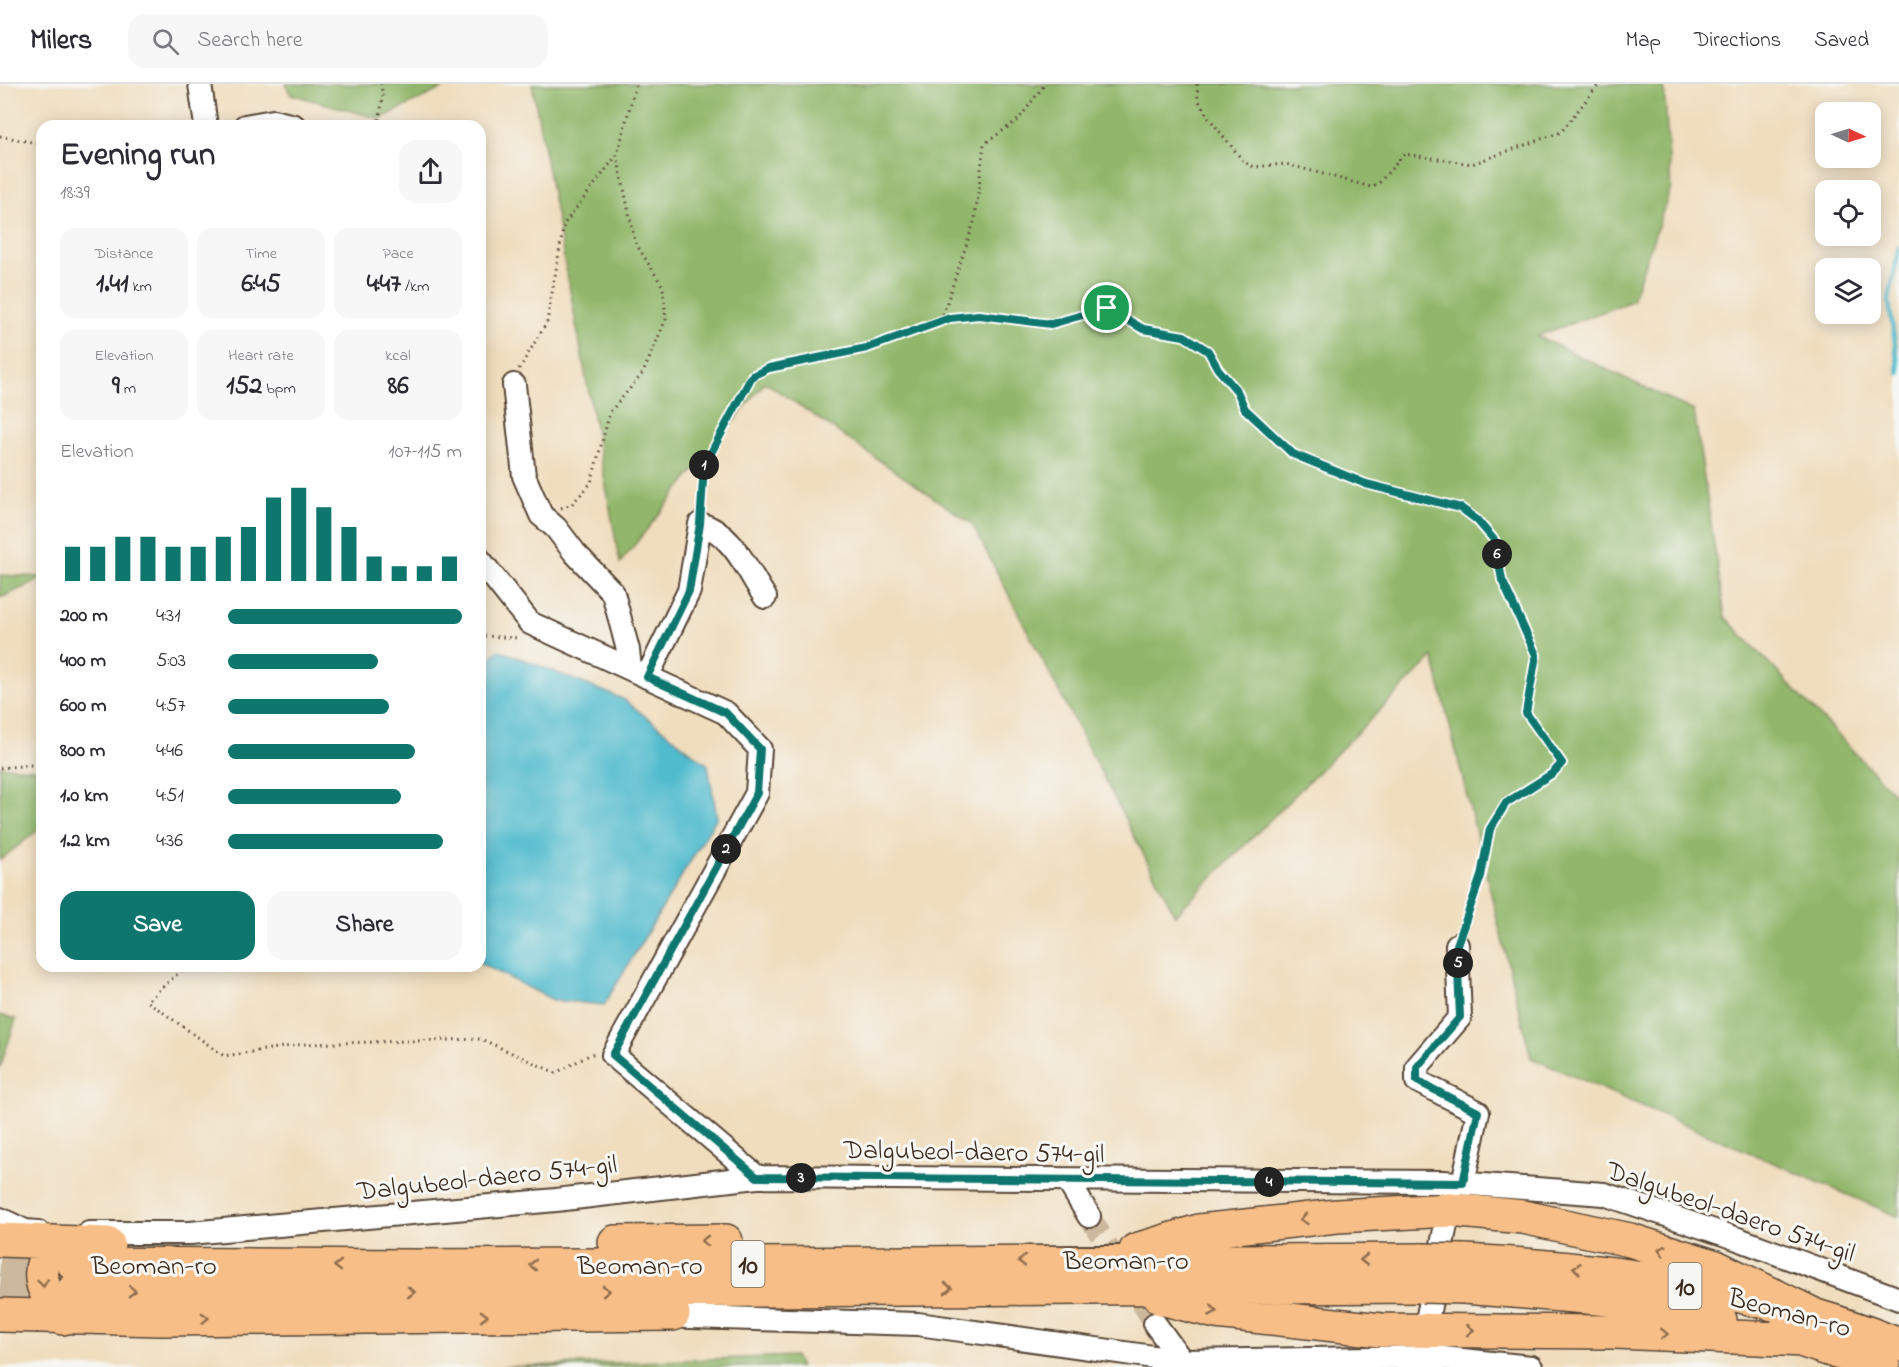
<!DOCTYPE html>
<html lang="en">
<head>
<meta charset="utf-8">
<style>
  body { margin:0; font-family:"Indie Flower",sans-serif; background:#f7f7f7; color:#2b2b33; height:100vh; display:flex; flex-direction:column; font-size:22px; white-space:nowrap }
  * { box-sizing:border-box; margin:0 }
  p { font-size:20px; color:#7c7c81 }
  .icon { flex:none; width:33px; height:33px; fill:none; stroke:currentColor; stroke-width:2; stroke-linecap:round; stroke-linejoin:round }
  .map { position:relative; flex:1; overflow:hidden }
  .sheet { position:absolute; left:36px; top:36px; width:450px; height:852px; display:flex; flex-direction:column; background:#fff; border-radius:18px; box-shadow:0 3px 15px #0003 }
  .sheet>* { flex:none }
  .needle { width:39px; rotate:94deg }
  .controls { position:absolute; left:1815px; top:18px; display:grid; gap:12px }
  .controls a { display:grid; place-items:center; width:66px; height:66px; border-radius:12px; background:#fff; box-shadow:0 3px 15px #0003; font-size:30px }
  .pin { position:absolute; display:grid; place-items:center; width:51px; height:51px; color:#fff; margin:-26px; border:3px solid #fff; border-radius:50%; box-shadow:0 2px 6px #0007 }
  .km { position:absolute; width:30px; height:30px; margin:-15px; border-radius:50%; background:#222; color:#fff; font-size:16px; line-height:30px; text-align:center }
  .round { display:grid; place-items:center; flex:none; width:63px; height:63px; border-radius:18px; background:#f7f7f7 }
  .headline { display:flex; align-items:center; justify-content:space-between; height:102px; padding:0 24px }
  h1 { font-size:33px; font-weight:700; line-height:45px }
  .metrics { display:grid; grid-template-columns:repeat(3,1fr); gap:9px; height:102px; padding:6px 24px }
  .metrics div { display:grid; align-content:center; border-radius:15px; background:#f7f7f7; text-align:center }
  .metrics b { font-size:26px; font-weight:700 }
  .metrics small { font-size:16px; font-weight:400 }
  .metrics p { font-size:16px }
  .chart { height:168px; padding:12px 24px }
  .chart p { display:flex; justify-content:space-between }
  .chart svg { width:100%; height:108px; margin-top:6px; stroke:#0f766e; stroke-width:6 }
  .primary-button { display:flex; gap:12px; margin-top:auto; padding:12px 24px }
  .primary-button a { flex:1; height:69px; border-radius:18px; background:#0f766e; color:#fff; font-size:24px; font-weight:700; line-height:69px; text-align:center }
  .primary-button a+a { background:#f7f7f7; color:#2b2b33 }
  ul { padding:0 24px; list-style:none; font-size:20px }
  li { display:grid; grid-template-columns:96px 72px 1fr; align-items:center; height:45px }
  li i { height:15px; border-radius:8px; background:#0f766e }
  header { display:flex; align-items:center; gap:36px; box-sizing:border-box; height:84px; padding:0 30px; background:#fff; border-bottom:2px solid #e1e1e2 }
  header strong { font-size:28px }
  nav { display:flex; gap:33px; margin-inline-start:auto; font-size:21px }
  .search { width:420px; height:54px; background:#f7f7f7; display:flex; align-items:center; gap:15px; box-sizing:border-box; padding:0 21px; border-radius:18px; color:#7c7c81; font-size:22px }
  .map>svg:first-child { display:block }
</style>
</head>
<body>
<header>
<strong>Milers</strong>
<div class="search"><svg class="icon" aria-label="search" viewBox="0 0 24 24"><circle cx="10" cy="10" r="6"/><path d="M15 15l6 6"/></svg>Search here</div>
<nav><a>Map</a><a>Directions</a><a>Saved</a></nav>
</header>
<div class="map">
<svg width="1899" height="1283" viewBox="0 0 1899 1283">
  <rect width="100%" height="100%" fill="#f6f6f2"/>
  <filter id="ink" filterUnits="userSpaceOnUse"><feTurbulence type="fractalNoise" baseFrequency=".0167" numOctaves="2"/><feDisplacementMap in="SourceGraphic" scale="12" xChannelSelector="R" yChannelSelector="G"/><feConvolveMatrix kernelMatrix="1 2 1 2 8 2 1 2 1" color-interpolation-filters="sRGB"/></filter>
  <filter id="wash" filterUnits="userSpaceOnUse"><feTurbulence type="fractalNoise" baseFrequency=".008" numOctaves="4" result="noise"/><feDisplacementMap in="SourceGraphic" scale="24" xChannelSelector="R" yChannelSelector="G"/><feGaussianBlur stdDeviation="1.35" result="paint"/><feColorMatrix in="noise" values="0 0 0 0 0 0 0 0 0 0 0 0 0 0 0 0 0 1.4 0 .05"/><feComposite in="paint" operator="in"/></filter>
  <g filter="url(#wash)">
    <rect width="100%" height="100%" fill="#f0ddbd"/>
    <path fill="#92b76c" stroke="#667045" stroke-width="1.5" d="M286,0h165l-71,35 -90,-25z
      M532,0h1132l7,104 -39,113 -95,35 157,75 31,206 174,182v418l-368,-159 -98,-401 -258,258 -203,-391 -207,-142 -145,181z
      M0,491l42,2v2l-42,19z
      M0,682l42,4v57l-42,33z
      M0,931l16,4 -16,49z
      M795,1272l5,11h-297h1z"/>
    <path fill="#51bbce" stroke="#467276" stroke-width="1.5" d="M499,566l124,49 85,66 9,52 -113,188 -51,-5 -73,-37v-296z"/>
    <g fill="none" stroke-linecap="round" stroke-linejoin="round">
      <path stroke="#51bbce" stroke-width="4.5" d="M1899,163l-10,54 10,72"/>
    </g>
  </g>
  <g filter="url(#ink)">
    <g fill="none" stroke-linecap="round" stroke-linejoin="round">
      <path stroke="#ccb99d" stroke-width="22" stroke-dasharray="22 11" stroke-linecap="butt" d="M1089,1132l66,108"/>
      <path stroke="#ccb99d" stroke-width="33" stroke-dasharray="33 16" stroke-linecap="butt" d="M0,1176l72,4
        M0,1202l73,4"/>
      <g stroke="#564536" stroke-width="26">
        <path id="minor" d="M200,0l6,42
          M245,42l28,-5 21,5
          M514,301l10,91 17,39 15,13 19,25 38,40 15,57 2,19
          M480,476l50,63 196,90 34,36 -3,44 -144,262 144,122
          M647,593l42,-86 11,-67c33,9 47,46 65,73
          M1457,861l3,72 -43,50v14l61,31 -15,71
          M1068,1097l21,35
          M0,1135l25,12 13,1
          M89,1149h101l366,-33 201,-23 687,5 160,12 134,45 161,60
          M658,1232l260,8 264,37 -27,-37
          M1428,1259l-3,-12 26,-132
          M1182,1277l251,-4 98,10"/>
      </g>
      <g stroke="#564536" stroke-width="36">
        <path id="highway" d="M0,1156l108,4
          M615,1158l111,-1
          M53,1160c-21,29 -10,49 10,74
          M1136,1166l63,-19 138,-15 113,-6 73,7 107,23 86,27 96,47
          M1465,1177c147,8 296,28 434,84
          M74,1180l341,2 1007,-6
          M1464,1203l147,12 109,21
          M74,1206l341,2 1007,-6
          M1161,1214l55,14 165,18 234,2 189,8
          M0,1231l161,4 512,-5
          M1782,1250l101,33"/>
      </g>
      <path stroke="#564536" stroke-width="3" stroke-dasharray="1.5 4.5" stroke-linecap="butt" d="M1197,0l1,15 10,18 36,45 10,5 32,-3 85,23 8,-4 25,-29 68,10 89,-32 38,-48
        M378,42l5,-29 -2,-13
        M0,52l42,8
        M941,236l34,-101 9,-75 34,-24 27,-36
        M519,285l28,-47 17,-98 53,-69 19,-71
        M561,424l11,-4 19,-21 19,-71 33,-39 23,-54 -3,-32 -28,-45 -18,-87
        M701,424l3,-42 47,-90 18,-8 98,-20 83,-30 29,-3 72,9 56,-16 36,21 41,7 24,15 10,18 19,22 8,18 48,45 73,31 95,24 16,12 18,20 7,39 34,75 -10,58 36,50 -9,10 -47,30 -16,26 -9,47 -18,53
        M480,556l4,-4 35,2
        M0,684l42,-4
        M186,882l-39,35 77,55 80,-12 177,-5 75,34 35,-19h5"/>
      <use href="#minor" stroke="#fff" stroke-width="22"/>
      <use href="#highway" stroke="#f7be87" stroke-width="33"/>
      <g stroke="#564536" stroke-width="36" stroke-linecap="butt">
        <path id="highway-bridge" d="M1422,1176l43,1
          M1422,1202l42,1"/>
      </g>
      <use href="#highway-bridge" stroke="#f7be87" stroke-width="33"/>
    </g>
    <defs><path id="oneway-chevron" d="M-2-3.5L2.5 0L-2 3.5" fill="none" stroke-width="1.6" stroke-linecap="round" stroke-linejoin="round" transform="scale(1.5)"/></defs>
    <g stroke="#906d4d">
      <use href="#oneway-chevron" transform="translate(1304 1135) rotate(174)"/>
      <use href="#oneway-chevron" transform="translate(705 1157) rotate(-180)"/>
      <use href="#oneway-chevron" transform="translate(1662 1166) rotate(-162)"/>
      <use href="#oneway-chevron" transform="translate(1364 1176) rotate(-180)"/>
      <use href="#oneway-chevron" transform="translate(1022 1177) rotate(179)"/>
      <use href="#oneway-chevron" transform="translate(533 1181) rotate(180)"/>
      <use href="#oneway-chevron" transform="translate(338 1182) rotate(-180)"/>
      <use href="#oneway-chevron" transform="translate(1577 1184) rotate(-173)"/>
      <use href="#oneway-chevron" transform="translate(43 1199) rotate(83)"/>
      <use href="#oneway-chevron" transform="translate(948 1204) rotate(-1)"/>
      <use href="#oneway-chevron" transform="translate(132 1207) rotate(1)"/>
      <use href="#oneway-chevron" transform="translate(606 1207)"/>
      <use href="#oneway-chevron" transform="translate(411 1208)"/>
      <use href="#oneway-chevron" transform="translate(1213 1227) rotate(11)"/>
      <use href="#oneway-chevron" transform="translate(484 1232) rotate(-1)"/>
      <use href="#oneway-chevron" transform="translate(205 1234) rotate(-1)"/>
      <use href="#oneway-chevron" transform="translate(1470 1246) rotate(-1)"/>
      <use href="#oneway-chevron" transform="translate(1664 1250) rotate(2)"/>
    </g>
  </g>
  <g fill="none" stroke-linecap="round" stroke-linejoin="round" filter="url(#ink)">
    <g stroke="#fff" stroke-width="12">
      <path id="route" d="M1107,224l36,21 41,7 24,15 10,18 19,22 8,18 48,45 73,30 95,24 16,12 18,21 7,39 34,75 -10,58 36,50 -9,10 -47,30 -16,26 -9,47 -24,69 3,72 -43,50v14l61,31 -15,71 -706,-6 -144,-122 144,-262 3,-44 -34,-36 -79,-36 42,-86 11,-67 4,-58 48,-90 17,-8 98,-20 83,-30 29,-3 72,9z"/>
    </g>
    <use href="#route" stroke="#0f766e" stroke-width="8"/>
  </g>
  <g text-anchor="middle" stroke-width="6" stroke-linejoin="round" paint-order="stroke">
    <g fill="#f6f6f2" stroke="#73675e" stroke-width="1.5">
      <rect x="731.5" y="1157" width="33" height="46" rx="4.5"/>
      <rect x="1668.5" y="1179" width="33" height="46" rx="4.5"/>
    </g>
    <g font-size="26" font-weight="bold" fill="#3b2a1e">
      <text x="748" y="1189">10</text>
      <text x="1685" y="1211">10</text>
    </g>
    <g font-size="27" fill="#3b2a1e" stroke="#f6f6f2">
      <text transform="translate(974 1067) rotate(1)" y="9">Dalgubeol-daero 574-gil</text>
      <text transform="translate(487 1093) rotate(-6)" y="9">Dalgubeol-daero 574-gil</text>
      <text transform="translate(1731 1127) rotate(19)" y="9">Dalgubeol-daero 574-gil</text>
      <text x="1126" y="1185">Beoman-ro</text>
      <text x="154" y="1190">Beoman-ro</text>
      <text x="640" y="1190">Beoman-ro</text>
      <text transform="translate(1790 1228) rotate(15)" y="9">Beoman-ro</text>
    </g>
  </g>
</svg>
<div class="controls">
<a><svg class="needle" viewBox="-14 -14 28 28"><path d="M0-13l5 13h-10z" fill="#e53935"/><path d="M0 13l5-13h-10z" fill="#7c7c81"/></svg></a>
<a><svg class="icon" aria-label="locate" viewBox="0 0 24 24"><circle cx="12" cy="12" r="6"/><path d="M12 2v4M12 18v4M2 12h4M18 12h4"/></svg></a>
<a><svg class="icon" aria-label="layers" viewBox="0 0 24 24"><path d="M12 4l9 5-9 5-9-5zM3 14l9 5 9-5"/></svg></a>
</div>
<div class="pin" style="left:1107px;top:224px;background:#1e9e55"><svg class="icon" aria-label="arrive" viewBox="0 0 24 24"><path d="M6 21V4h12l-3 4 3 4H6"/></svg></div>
<b class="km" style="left:704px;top:381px">1</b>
<b class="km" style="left:726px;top:765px">2</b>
<b class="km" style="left:801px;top:1094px">3</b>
<b class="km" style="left:1269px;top:1098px">4</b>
<b class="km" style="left:1458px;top:879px">5</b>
<b class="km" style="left:1497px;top:470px">6</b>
<section class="sheet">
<div class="headline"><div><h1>Evening run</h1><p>18:39</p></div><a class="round"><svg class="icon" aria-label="share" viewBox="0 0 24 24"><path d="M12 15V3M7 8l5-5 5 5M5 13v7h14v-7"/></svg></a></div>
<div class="metrics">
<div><p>Distance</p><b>1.41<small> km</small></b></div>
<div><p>Time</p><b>6:45</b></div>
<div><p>Pace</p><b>4:47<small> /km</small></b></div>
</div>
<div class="metrics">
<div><p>Elevation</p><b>9<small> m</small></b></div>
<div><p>Heart rate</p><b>152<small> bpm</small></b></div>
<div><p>kcal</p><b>86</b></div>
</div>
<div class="chart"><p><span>Elevation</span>107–115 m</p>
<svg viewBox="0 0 160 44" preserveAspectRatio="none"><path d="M5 44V30M15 44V30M25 44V26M35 44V26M45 44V30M55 44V30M65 44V26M75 44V22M85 44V10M95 44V6M105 44V14M115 44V22M125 44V34M135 44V38M145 44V38M155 44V34"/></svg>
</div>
<ul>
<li><b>200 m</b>4:31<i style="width:100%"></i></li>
<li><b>400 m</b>5:03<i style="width:64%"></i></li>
<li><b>600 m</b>4:57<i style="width:69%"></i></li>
<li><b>800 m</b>4:46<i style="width:80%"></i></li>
<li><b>1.0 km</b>4:51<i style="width:74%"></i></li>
<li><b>1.2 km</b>4:36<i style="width:92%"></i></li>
</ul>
<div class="primary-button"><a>Save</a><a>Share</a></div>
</section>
</div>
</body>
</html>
